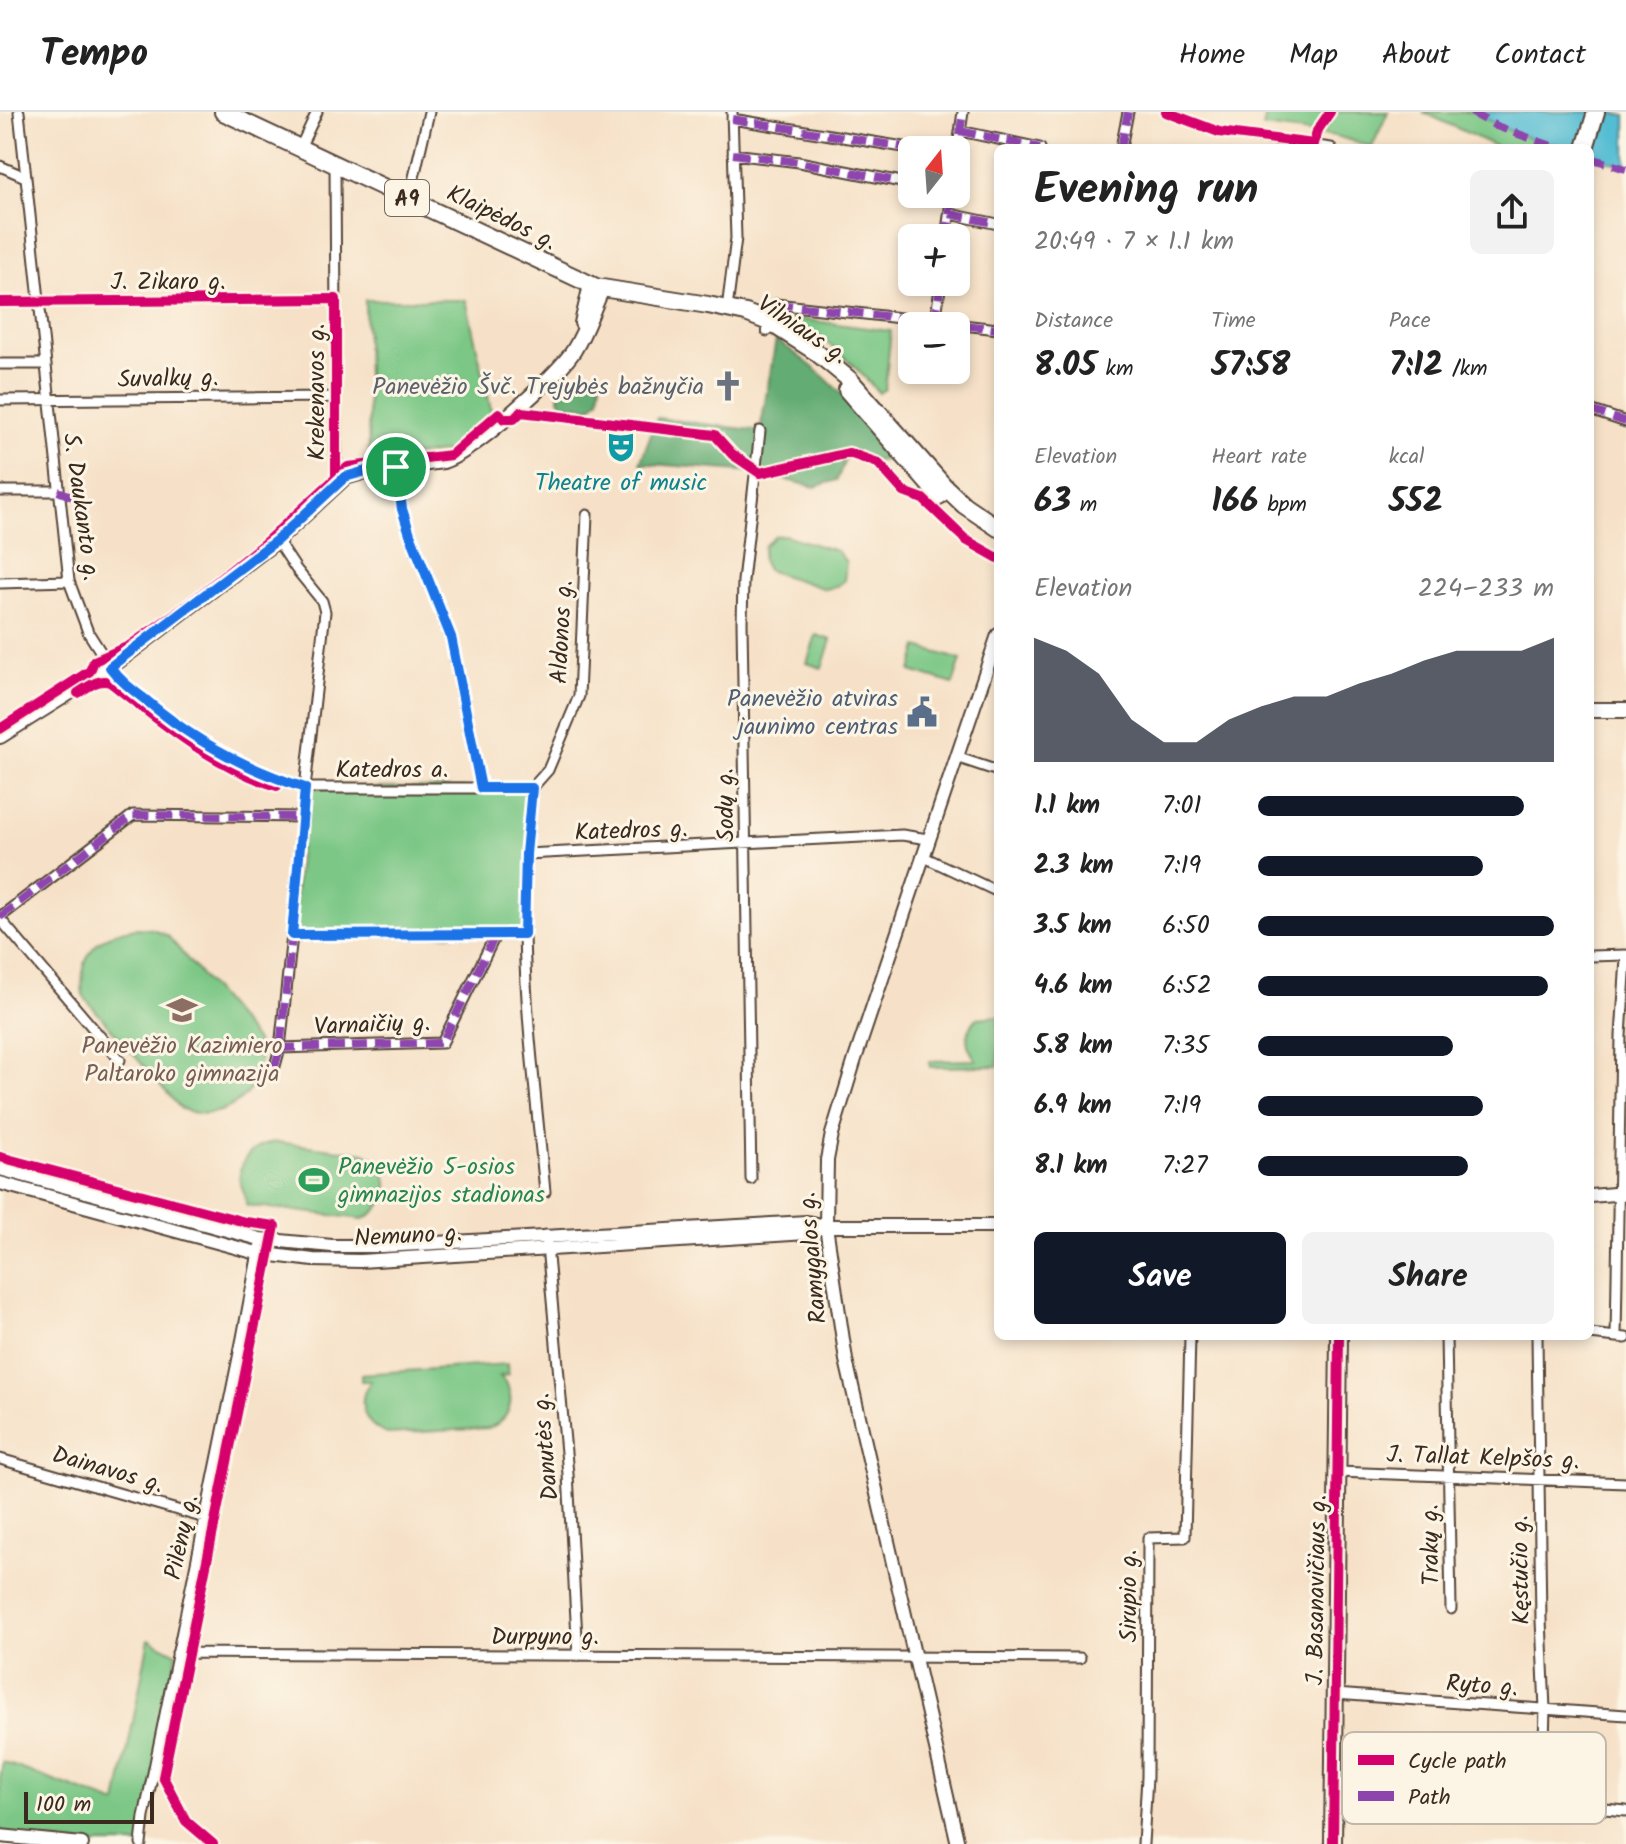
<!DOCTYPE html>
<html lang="en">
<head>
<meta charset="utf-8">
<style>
  body { margin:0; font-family:Kalam,sans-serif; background:#f2f2f2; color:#222; height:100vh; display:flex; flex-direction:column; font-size:30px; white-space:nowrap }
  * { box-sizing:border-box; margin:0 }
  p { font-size:26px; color:#767676 }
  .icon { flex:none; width:44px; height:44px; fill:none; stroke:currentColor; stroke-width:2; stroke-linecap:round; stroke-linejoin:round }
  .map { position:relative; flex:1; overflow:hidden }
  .side { position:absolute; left:994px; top:32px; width:600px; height:1196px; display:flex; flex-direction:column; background:#fff; border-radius:12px; box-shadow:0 4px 12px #0003 }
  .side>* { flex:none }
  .needle { width:52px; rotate:17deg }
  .controls { position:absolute; left:898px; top:24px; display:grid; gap:16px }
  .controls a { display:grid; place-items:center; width:72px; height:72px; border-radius:12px; background:#fff; box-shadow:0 4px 12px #0003; font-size:40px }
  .scale { position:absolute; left:24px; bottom:20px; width:130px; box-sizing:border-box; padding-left:8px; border:4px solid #3b2a1e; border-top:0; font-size:22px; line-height:28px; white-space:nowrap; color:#3b2a1e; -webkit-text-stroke:6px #fcf5e5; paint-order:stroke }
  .pin { position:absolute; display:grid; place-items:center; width:68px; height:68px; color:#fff; margin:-34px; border:4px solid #fff; border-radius:50%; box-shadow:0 2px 8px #0007 }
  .round { display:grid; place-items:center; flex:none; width:84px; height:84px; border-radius:12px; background:#f2f2f2 }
  .summary { display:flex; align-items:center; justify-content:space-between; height:136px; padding:0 40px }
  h1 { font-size:44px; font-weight:700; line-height:60px }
  .figures { display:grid; grid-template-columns:repeat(3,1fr); gap:12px; height:136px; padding:8px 40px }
  .figures div { display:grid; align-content:center }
  .figures b { font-size:34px; font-weight:700 }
  .figures small { font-size:22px; font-weight:400 }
  .figures p { font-size:22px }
  .chart { height:224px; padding:16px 40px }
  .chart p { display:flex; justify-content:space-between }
  .chart svg { width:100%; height:144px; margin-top:8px; fill:#111827; opacity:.7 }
  .action { display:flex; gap:16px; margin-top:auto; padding:16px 40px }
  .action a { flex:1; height:92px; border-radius:12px; background:#111827; color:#fff; font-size:32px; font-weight:700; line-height:92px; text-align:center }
  .action a+a { background:#f2f2f2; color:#222 }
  ul { padding:0 40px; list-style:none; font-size:26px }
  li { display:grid; grid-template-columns:128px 96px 1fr; align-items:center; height:60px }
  li i { height:20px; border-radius:10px; background:#111827 }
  header { display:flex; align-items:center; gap:48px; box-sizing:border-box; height:112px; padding:0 40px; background:#fff; border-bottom:2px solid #e0e0e0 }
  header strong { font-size:38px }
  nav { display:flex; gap:44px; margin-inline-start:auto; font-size:28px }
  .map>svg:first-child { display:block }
</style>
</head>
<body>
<header>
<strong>Tempo</strong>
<nav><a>Home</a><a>Map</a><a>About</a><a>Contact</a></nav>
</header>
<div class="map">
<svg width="1626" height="1732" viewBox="0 0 1626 1732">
  <rect width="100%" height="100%" fill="#fcf5e5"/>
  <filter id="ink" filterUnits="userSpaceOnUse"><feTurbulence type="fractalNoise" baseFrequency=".0125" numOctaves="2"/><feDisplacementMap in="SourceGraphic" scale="16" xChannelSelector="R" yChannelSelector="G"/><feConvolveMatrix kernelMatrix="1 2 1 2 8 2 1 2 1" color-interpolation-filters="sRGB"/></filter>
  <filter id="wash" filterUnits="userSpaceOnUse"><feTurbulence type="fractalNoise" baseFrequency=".006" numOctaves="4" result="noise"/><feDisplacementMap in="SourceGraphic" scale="32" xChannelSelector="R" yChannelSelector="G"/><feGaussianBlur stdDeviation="1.8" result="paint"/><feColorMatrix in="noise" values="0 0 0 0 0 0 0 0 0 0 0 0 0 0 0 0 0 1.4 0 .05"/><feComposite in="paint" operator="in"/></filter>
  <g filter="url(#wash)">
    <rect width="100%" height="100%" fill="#f6e1c8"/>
    <path fill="#7bc786" stroke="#5b7852" stroke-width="2" d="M1267,0h121l-16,35 -36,-11 -73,-9z
      M1423,0h52l35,18 54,18h-65z
      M365,188h101l26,114 -41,37 -64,8 -18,-5z
      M791,206l100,13 -6,58 -6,4c-26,-30 -52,-55 -88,-72z
      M784,423l53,16 9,11 -2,19 -7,5 -12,3 -58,-19 -5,-10 2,-14 11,-10z
      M816,523l15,5 -9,28 -15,-5z
      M918,535l43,13 -8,24 -42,-13z
      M305,676h227l-8,146 -232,1z
      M138,816l15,1 15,7 88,105c17,46 -33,88 -76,67l-97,-112c-5,-41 14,-64 55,-68z
      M998,904v50l-68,1v-6l46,-1c-11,-16 -13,-25 1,-42z
      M276,1030l89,11c30,15 30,52 -2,66l-117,-14c1,-10 -5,-15 -6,-25 -2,-22 16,-36 36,-38z
      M0,1062l240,65 -1,3 -239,-64z
      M538,1131l-180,11 -84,-6v-4z
      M507,1252l1,11 -8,1c17,18 13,42 -11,52l-101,6c-25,-8 -33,-33 -17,-53h-10v-7z
      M149,1527l28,14 -36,191h-59l-82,-8v-58l3,-16 114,42z"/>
    <path fill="#64ac73" stroke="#506b48" stroke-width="2" d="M776,228c49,32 87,71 117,120l-23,1 -23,-6 -10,25 -22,7 -61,-15 -114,-9 17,-45 103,13z
      M561,266l40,4 -2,17 -8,8 -28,-3 -4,-5z"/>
    <path fill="#55bdd3" stroke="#487478" stroke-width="2" d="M1475,0h135l16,4v50l-36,-10v-8c-39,0 -82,-14 -115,-36z"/>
  </g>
  <g filter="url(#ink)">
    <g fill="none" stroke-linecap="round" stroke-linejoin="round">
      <g stroke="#574538" stroke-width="13">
        <path id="street" d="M19,0l50,469 19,51 28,44 48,40 62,41 42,19 37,12h227
          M1166,0l53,20 112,16
          M732,7l190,31
          M960,19l80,17
          M300,36l17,-36
          M1121,36l7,-36
          M733,42l66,8 113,22
          M956,47l7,-47
          M335,52l2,320
          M0,54l25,11
          M409,87l20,-87
          M950,102l48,10
          M946,126l6,-44
          M0,190l336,-3
          M727,197l9,-71 -4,-126
          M935,210l6,-40
          M767,219l9,-27 222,25
          M0,252h45
          M0,288l336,-3
          M1590,298l36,12
          M396,355l6,42 8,25 41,103 30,151
          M0,379h58
          M0,471l69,-2
          M956,645l42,14
          M532,676c-5,49 -9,98 -8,147 2,86 13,171 21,257
          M532,676l16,-18 31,-74 8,-181
          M526,742l376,-19 26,4
          M922,744l76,36
          M0,805l133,-102 170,2
          M0,807l120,141
          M292,823l232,-1
          M1590,844l36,-1
          M280,936l162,-5 54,-109
          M275,954l5,-18 12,-113 13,-147 20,-176 -3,-11 -26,-32 -19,-29
          M751,1067l-9,-557 1,-41 17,-150
          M546,1123l22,239 10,182
          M1590,1222l36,4
          M1446,1224l5,273
          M1537,1224l4,284 4,89 -3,94
          M1616,1225l5,-301 5,-77
          M0,1347l205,59
          M1338,1360l288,11
          M177,1541l903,5
          M1335,1582l291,21
          M1334,1671l292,28
          M141,1732l3,-27 98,-479 17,-91
          M1143,1732l4,-67 1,-239 37,-1 5,-201"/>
      </g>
      <g stroke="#574538" stroke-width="16">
        <path id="secondary" d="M0,1057l260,70 72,7h51l424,-24 19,4h172
          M0,1071l257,70 56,7 47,1 447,-28 16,-6
          M1590,1084l36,-3
          M0,1724l82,8
          M958,1732l-112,-484 -20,-134 1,-66 5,-26 23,-75 143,-424"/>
      </g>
      <g stroke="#574538" stroke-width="18">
        <path id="primary" d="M582,211l9,-38
          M1590,598h36
          M0,624l110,-69 167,-127 68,-63 21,-6 77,-10c28,-8 115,-85 131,-111 12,-19 18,-40 28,-61"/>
      </g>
      <g stroke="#574538" stroke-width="20">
        <path id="highway" d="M223,0l373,175 112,18 38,8 25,10 45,29 34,28 94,106 20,19 34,23
          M1585,36l11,-36
          M847,278l92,106
          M1333,1732l6,-508"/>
      </g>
      <use href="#street" stroke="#fff" stroke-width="9"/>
      <use href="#secondary" stroke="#fff" stroke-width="12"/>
      <use href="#primary" stroke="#fff" stroke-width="14"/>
      <use href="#highway" stroke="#fff" stroke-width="16"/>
      <path stroke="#8e44ad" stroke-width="8" stroke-dasharray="16 8" stroke-linecap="butt" d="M1471,0l25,14 61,22
        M732,7l190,31
        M960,19l80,17
        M1121,36l7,-36
        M733,42l66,8 113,22
        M1590,46l36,11
        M956,47l7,-47
        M950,102l48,10
        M946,126l6,-44
        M776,192l222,25
        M935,210l6,-40
        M1590,298l36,12
        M58,379l22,9
        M0,805l133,-102 170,2
        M292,823l232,-1
        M280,936l162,-5 54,-109
        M275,954l5,-18 12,-113 13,-147"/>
      <g stroke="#fcf5e5" stroke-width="15">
        <path id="cycleway" d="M1166,0l53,20 95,12 3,-13 13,-19
          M0,190l336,-3v177
          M78,581c10,-6 20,-15 32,-11 50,40 105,85 167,104l3,-6
          M0,617l90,-58 4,-10 35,-15 63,-44 74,-60 82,-75 103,-12 48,-42 5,6h10l7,-7 194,23 17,19 28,19 89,-20 29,10 26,29 19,7 43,41 32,18
          M0,1045l245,65 30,4 -112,551 23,44 27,23
          M1333,1732l6,-508"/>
      </g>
      <use href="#cycleway" stroke="#d6006c" stroke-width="10"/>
    </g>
  </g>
  <g fill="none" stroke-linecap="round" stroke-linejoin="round" filter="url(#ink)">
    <g stroke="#fff" stroke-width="16">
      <path id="route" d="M396,355l6,42 8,25 41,103 30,151h51l-6,66 -2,80 -232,1 13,-147c-59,-19 -111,-47 -158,-87 -13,-10 -27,-20 -37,-34l167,-127 68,-63 21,-6z"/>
    </g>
    <use href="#route" stroke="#1a73e8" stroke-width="10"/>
  </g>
  <defs>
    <g id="church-bare" transform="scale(2.4)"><path d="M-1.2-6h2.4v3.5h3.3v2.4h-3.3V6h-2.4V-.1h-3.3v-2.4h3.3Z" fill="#6b7280" stroke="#fcf5e5" stroke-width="2.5" paint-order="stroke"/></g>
    <g id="theatre-bare" transform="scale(2.4)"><path d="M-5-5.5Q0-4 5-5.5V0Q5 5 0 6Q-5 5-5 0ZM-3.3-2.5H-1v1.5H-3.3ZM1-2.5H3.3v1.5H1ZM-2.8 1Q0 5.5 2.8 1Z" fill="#0f9aa8" stroke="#fcf5e5" stroke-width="2.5" paint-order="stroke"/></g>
    <g id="civic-bare" transform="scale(2.4)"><path d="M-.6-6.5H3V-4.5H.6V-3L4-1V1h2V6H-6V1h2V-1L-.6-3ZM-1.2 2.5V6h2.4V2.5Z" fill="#5c6f8a" stroke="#fcf5e5" stroke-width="2.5" paint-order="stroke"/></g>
    <g id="school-bare" transform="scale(2.4)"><path d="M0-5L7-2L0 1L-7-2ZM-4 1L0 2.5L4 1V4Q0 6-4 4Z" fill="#8d6e63" stroke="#fcf5e5" stroke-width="2.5" paint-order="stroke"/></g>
    <g id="stadium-bare" transform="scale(2.4)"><path d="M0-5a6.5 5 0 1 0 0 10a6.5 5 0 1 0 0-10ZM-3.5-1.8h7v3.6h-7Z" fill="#2e9e5b" stroke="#fcf5e5" stroke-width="2.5" paint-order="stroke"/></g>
  </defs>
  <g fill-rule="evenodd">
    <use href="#church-bare" x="728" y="274"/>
    <use href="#theatre-bare" x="621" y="335"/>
    <use href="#civic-bare" x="922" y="600"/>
    <use href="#school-bare" x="182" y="898"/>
    <use href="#stadium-bare" x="314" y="1068"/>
  </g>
  <g text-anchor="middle" stroke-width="6" stroke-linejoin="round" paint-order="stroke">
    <rect fill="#fcf5e5" stroke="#75675a" stroke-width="2" x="385" y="68" width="44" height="36" rx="6"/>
    <g font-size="22" font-weight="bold" fill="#3b2a1e">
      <text x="407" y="94">A9</text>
    </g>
    <g font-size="24" fill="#3b2a1e" stroke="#fcf5e5">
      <text transform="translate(502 105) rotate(26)" y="8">Klaipėdos g.</text>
      <text x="168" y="177">J. Zikaro g.</text>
      <text transform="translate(803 217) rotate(34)" y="8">Vilniaus g.</text>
      <text transform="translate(168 266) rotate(-1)" y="8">Suvalkų g.</text>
      <text transform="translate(316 280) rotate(-90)" y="8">Krekenavos g.</text>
      <text transform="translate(82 395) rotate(82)" y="8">S. Daukanto g.</text>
      <text transform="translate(561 520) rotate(-87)" y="8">Aldonos g.</text>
      <text x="392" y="665">Katedros a.</text>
      <text transform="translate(725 693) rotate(-91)" y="8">Sodų g.</text>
      <text transform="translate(631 718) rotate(-2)" y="8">Katedros g.</text>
      <text transform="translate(372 912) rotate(-2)" y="8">Varnaičių g.</text>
      <text transform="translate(408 1123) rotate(-3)" y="8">Nemuno g.</text>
      <text transform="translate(812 1146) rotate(-95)" y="8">Ramygalos g.</text>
      <text transform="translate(545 1335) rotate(-95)" y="8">Danutės g.</text>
      <text transform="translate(1483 1345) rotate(2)" y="8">J. Tallat Kelpšos g.</text>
      <text transform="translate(108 1357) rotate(16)" y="8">Dainavos g.</text>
      <text transform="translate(181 1425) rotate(-78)" y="8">Pilėnų g.</text>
      <text transform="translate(1430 1433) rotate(-91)" y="8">Trakų g.</text>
      <text transform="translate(1520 1458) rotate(-91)" y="8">Kęstučio g.</text>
      <text transform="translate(1316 1478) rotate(-89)" y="8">J. Basanavičiaus g.</text>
      <text transform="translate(1128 1484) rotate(-90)" y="8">Sirupio g.</text>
      <text x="545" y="1532">Durpyno g.</text>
      <text transform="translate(1482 1573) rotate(4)" y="8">Ryto g.</text>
    </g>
    <g font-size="24" fill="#5b616d" stroke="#fcf5e5" text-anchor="end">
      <text x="704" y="282">Panevėžio Švč. Trejybės bažnyčia</text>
    </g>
    <g font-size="24" fill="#0d838f" stroke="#fcf5e5">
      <text x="621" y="378">Theatre of music</text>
    </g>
    <g font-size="24" fill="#4e5e75" stroke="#fcf5e5" text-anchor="end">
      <text x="898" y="594">Panevėžio atviras<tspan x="898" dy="28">jaunimo centras</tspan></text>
    </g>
    <g font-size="24" fill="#785e54" stroke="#fcf5e5">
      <text x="182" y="941">Panevėžio Kazimiero<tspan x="182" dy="28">Paltaroko gimnazija</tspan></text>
    </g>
    <g font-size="24" fill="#27864d" stroke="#fcf5e5" text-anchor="start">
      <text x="338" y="1062">Panevėžio 5-osios<tspan x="338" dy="28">gimnazijos stadionas</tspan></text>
    </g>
  </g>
  <rect x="1342" y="1620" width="264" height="92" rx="12" fill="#fcf5e5" stroke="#c2b8a9" stroke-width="2"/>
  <rect x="1358" y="1643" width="36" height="10" fill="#d6006c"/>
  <rect x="1358" y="1679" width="36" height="10" fill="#8e44ad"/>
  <g font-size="22" fill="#3b2a1e">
    <text x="1408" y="1656">Cycle path</text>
    <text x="1408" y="1692">Path</text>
  </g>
</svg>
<div class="controls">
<a><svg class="needle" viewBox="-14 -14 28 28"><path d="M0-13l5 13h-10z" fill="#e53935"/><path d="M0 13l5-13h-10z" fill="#767676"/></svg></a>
<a>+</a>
<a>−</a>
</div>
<div class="scale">100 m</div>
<div class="pin" style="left:396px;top:355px;background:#1e9e55"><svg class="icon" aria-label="arrive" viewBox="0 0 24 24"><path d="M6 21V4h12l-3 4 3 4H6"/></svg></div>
<section class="side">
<div class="summary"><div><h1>Evening run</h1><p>20:49 · 7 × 1.1 km</p></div><a class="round"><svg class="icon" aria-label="share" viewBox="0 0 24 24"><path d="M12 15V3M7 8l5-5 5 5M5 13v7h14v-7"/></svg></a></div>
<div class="figures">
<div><p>Distance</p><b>8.05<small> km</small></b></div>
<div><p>Time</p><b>57:58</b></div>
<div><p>Pace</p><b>7:12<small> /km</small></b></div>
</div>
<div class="figures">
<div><p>Elevation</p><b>63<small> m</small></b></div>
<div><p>Heart rate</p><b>166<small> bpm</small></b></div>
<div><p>kcal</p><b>552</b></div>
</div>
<div class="chart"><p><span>Elevation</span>224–233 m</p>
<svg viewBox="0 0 160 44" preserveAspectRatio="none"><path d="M0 44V6L10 10L20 17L30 31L40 38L50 38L60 31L70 27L80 24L90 24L100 20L110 17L120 13L130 10L140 10L150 10L160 6V44z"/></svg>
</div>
<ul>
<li><b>1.1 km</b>7:01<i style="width:90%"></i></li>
<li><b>2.3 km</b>7:19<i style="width:76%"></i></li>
<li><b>3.5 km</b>6:50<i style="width:100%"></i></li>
<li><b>4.6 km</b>6:52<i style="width:98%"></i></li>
<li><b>5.8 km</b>7:35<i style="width:66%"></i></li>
<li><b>6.9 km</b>7:19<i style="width:76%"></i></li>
<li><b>8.1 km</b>7:27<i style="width:71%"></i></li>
</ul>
<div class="action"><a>Save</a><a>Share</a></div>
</section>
</div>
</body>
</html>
